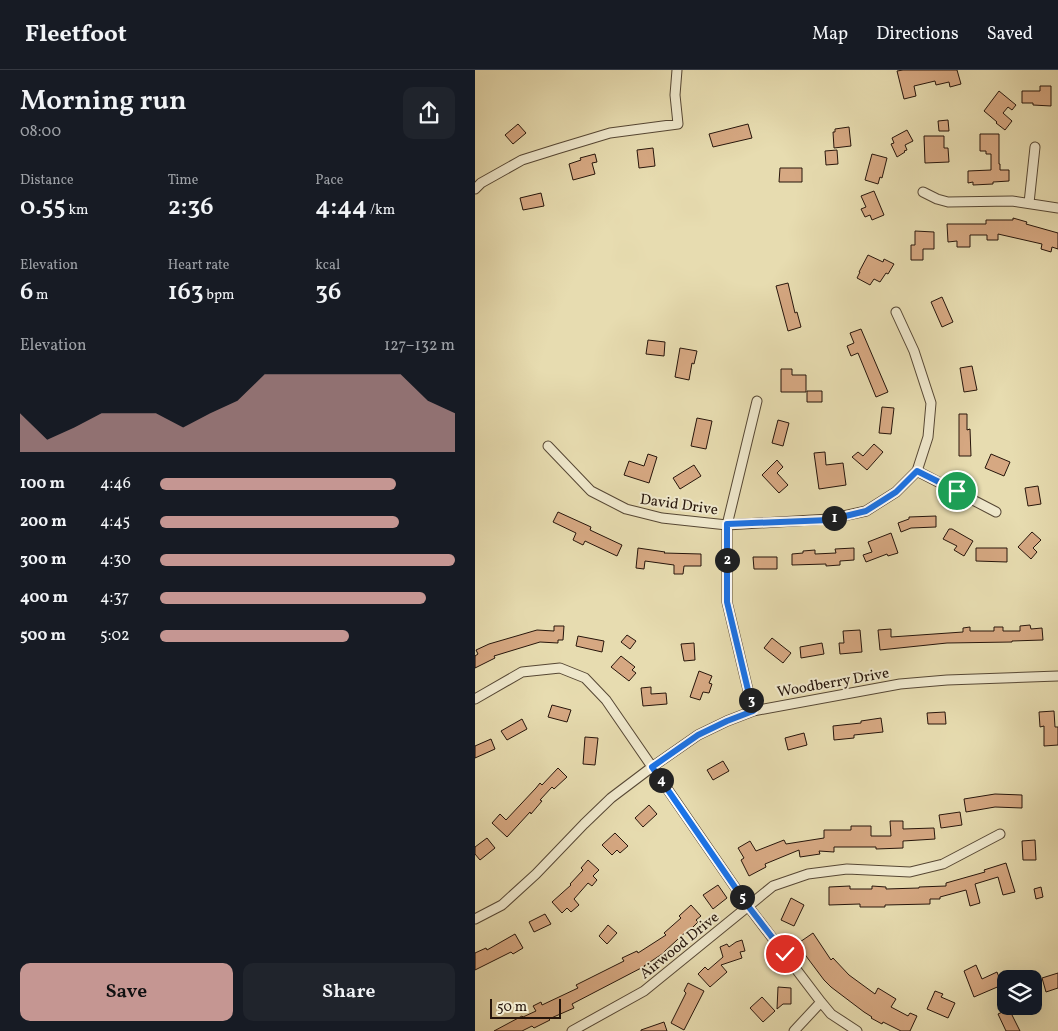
<!DOCTYPE html>
<html lang="en">
<head>
<meta charset="utf-8">
<style>
  body { margin:0; font-family:Vollkorn,serif; background:#20242c; color:#f1f3f6; height:100vh; display:flex; flex-direction:column; font-size:19px; white-space:nowrap }
  * { box-sizing:border-box; margin:0 }
  p { font-size:16px; color:#9ea1a6 }
  .icon { flex:none; width:28px; height:28px; fill:none; stroke:currentColor; stroke-width:2; stroke-linecap:round; stroke-linejoin:round }
  .map { position:relative; flex:1; overflow:hidden }
  .drawer { display:flex; flex-direction:column; background:#171b24; width:475px }
  .drawer>* { flex:none }
  .fabs { position:absolute; left:522px; top:900px; display:grid; gap:10px }
  .fabs a { display:grid; place-items:center; width:45px; height:45px; border-radius:10px; background:#171b24; box-shadow:0 5px 20px #0002; font-size:25px }
  .scale { position:absolute; left:15px; bottom:12px; width:71px; box-sizing:border-box; padding-left:5px; border:2px solid #26150b; border-top:0; font-size:14px; line-height:18px; white-space:nowrap; color:#26150b; -webkit-text-stroke:4px #efe8cc; paint-order:stroke }
  .pin { position:absolute; display:grid; place-items:center; width:42px; height:42px; color:#fff; margin:-21px; border:2px solid #fff; border-radius:50%; box-shadow:0 1px 5px #0007 }
  .km { position:absolute; width:25px; height:25px; margin:-12px; border-radius:50%; background:#222; color:#fff; font-size:14px; line-height:25px; text-align:center }
  .round { display:grid; place-items:center; flex:none; width:52px; height:52px; border-radius:10px; background:#20242c }
  .overview { display:flex; align-items:center; justify-content:space-between; height:85px; padding:0 20px }
  h1 { font-size:28px; font-weight:600; line-height:38px }
  .metrics { display:grid; grid-template-columns:repeat(3,1fr); gap:8px; height:85px; padding:5px 20px }
  .metrics div { display:grid; align-content:center }
  .metrics b { font-size:25px; font-weight:600 }
  .metrics small { font-size:14px; font-weight:400 }
  .metrics p { font-size:14px }
  .chart { height:140px; padding:10px 20px }
  .chart p { display:flex; justify-content:space-between }
  .chart svg { width:100%; height:90px; margin-top:5px; fill:#c59692; opacity:.7 }
  .cta { display:flex; gap:10px; margin-top:auto; padding:10px 20px }
  .cta a { flex:1; height:58px; border-radius:10px; background:#c59692; color:#111; font-size:20px; font-weight:600; line-height:58px; text-align:center }
  .cta a+a { background:#20242c; color:#f1f3f6 }
  ul { padding:0 20px; list-style:none; font-size:16px }
  li { display:grid; grid-template-columns:80px 60px 1fr; align-items:center; height:38px }
  li i { height:12px; border-radius:6px; background:#c59692 }
  header { display:flex; align-items:center; gap:30px; box-sizing:border-box; height:70px; padding:0 25px; background:#171b24; border-bottom:1px solid #363941 }
  header strong { font-size:24px }
  nav { display:flex; gap:28px; margin-inline-start:auto; font-size:18px }
  main { display:flex; flex:1; min-height:0 }
  .map>svg:first-child { display:block }
</style>
</head>
<body>
<header>
<strong>Fleetfoot</strong>
<nav><a>Map</a><a>Directions</a><a>Saved</a></nav>
</header>
<main>
<section class="drawer">
<div class="overview"><div><h1>Morning run</h1><p>08:00</p></div><a class="round"><svg class="icon" aria-label="share" viewBox="0 0 24 24"><path d="M12 15V3M7 8l5-5 5 5M5 13v7h14v-7"/></svg></a></div>
<div class="metrics">
<div><p>Distance</p><b>0.55<small> km</small></b></div>
<div><p>Time</p><b>2:36</b></div>
<div><p>Pace</p><b>4:44<small> /km</small></b></div>
</div>
<div class="metrics">
<div><p>Elevation</p><b>6<small> m</small></b></div>
<div><p>Heart rate</p><b>163<small> bpm</small></b></div>
<div><p>kcal</p><b>36</b></div>
</div>
<div class="chart"><p><span>Elevation</span>127–132 m</p>
<svg viewBox="0 0 160 44" preserveAspectRatio="none"><path d="M0 44V25L10 38L20 32L30 25L40 25L50 25L60 32L70 25L80 19L90 6L100 6L110 6L120 6L130 6L140 6L150 19L160 25V44z"/></svg>
</div>
<ul>
<li><b>100 m</b>4:46<i style="width:80%"></i></li>
<li><b>200 m</b>4:45<i style="width:81%"></i></li>
<li><b>300 m</b>4:30<i style="width:100%"></i></li>
<li><b>400 m</b>4:37<i style="width:90%"></i></li>
<li><b>500 m</b>5:02<i style="width:64%"></i></li>
</ul>
<div class="cta"><a>Save</a><a>Share</a></div>
</section>
<div class="map">
<svg width="583" height="961" viewBox="0 0 583 961">
  <rect width="100%" height="100%" fill="#e7dcb0"/>
  <filter id="stains"><feTurbulence type="fractalNoise" baseFrequency=".004" numOctaves="4"/><feColorMatrix values="0 0 0 0 .2 0 0 0 0 .09 0 0 0 0 .02 0 0 0 .5 -.17"/></filter>
  <radialGradient id="worn" r=".72"><stop offset=".6" stop-color="#630" stop-opacity="0"/><stop offset="1" stop-color="#630" stop-opacity=".3"/></radialGradient>
  <path fill="#d6a882" stroke="#26150b" d="M428,0h54l4,14 -11,3 -1,-5 -13,3 -1,-4 -21,5 2,10 -12,3 -7,-28z
    M565,16h11v20l-18,-1v-2h-11v-12h18z
    M524,21l17,14 -4,5 -4,-3 -5,6 9,8 -7,9 -9,-7 1,-1 -13,-11z
    M473,50l1,11h-10l-1,-10z
    M43,54l8,9 -13,11 -8,-9z
    M273,54l4,14 -39,9 -4,-13z
    M374,57l2,19 -17,2 -1,-16h2v-3z
    M432,60l6,11 -8,4 2,5 -3,1 1,1 -8,5 -6,-13 3,-1 -2,-5z
    M505,64h19v30h1v6h9v11l-16,1v2l-20,1v-3l-5,1v-12l23,-1v-16h-5v-3h-6z
    M449,66h20v12h4l1,14 -24,1z
    M178,78l2,18 -16,2 -2,-18z
    M362,80l1,14 -12,1 -1,-14z
    M120,84l2,8 -5,1 3,11 -22,6 -4,-16 12,-4 -1,-2z
    M397,84l15,4 -5,20 -2,-1 -2,7 -13,-4z
    M305,98h22v14h-23z
    M399,121l10,24 -12,5 -2,-5 -5,2 -4,-8 5,-2 -5,-11z
    M66,123l3,13 -21,4 -3,-12z
    M538,148l14,4 -1,2 32,9v16l-6,-2 -1,5 -10,-3 1,-5 -44,-10v6h-11v-5h-17v12h-13v-6l-9,1 -1,-18h39v-4h27z
    M440,161l19,1v17h-11v11h-12v-15h4z
    M393,185l15,7 1,-3 10,5 -6,10 -2,-1 -6,9 -6,-3 -4,6 -13,-7 3,-6h-1z
    M313,213l7,30 2,-1 4,15 -13,4 -12,-45z
    M467,227l11,25 -11,5 -11,-25z
    M386,259l27,63 -12,5 -18,-44 -7,3 -4,-10 7,-3 -4,-10z
    M173,270l17,2 -1,14 -18,-2z
    M205,278l17,3 -3,13 -2,-1 -3,17 -14,-3z
    M497,296l5,24 -13,2 -4,-24z
    M306,299h11v6h14v17h-25z
    M332,321h15v11h-15z
    M407,337l12,1 -3,26 -12,-1z
    M484,344h8v16l3,-1 1,27h-12z
    M222,348l15,3 -6,28 -15,-3z
    M303,350l11,3 -6,23 -11,-3z
    M399,374l9,8 -16,18 -15,-13 6,-5 5,4z
    M350,382l1,13 17,-2 3,22 -27,4 -5,-36z
    M173,384l9,3 -8,26 -25,-8 5,-14 15,5z
    M516,384l19,8 -6,14 -19,-8z
    M302,390l6,7 -6,6 11,12 -9,8 -17,-18z
    M219,395l7,11 -21,13 -7,-11z
    M563,416l3,18 -13,2 -3,-18z
    M83,442l33,15 -1,3 32,15 -5,11 -32,-15 -2,4 -10,-5 3,-7 -23,-11z
    M461,446v11l-25,1 -10,4 -3,-9 11,-4v-2z
    M474,459h3l21,12 -9,15 -10,-6 3,-4 -14,-7z
    M557,462l9,8 -8,8 4,4 -6,7 -13,-12z
    M416,463l7,20 -10,3 -1,-2 -21,8 -3,-7 9,-3 -4,-10z
    M163,478l27,4 -1,1 37,1v12h-17l-1,8h-9v-9l-29,-4 -1,8 -8,-1z
    M379,478v12l-14,1v4l-14,1v-2l-34,1v-11l11,-1v-2l12,-1v4l21,-1 -1,-4z
    M501,478h31v14l-31,-1z
    M278,487h24v12h-23z
    M555,555l1,4 11,-1 1,12 -31,1v1l-65,1 -67,7 -2,-20 13,-1v8l72,-5v-4l7,-1v4h24v-4h9v4h17v-5z
    M79,556h10l-1,14h-5v3l-18,-1 -46,14 1,2 -20,10v-12l3,-2 -2,-4 13,-6 48,-14 17,1z
    M385,560l2,22 -22,2 -1,-11h5l-1,-12z
    M152,565l9,6 -6,8 -9,-7z
    M103,566l26,5 -2,11 -26,-6z
    M297,568l19,15 -8,10 -19,-15z
    M219,573l1,17 -11,1 -3,-17z
    M347,573l2,11 -23,4 -1,-11z
    M146,586l14,11 -3,3 4,3 -7,8 -18,-14z
    M224,601l13,5 -3,7 3,1 -3,9 -6,-1 -3,8 -10,-3z
    M176,617v7l15,-1 1,11 -24,2 -2,-18z
    M77,635l19,5 -4,12 -19,-5z
    M579,641l1,16h3v18l-14,1v-20l-4,1 -1,-15z
    M470,642l1,12h-18l-1,-11z
    M406,648l2,14 -29,3v3l-20,2 -1,-14 28,-3v-2z
    M47,649l5,10 -20,11 -6,-9z
    M329,663l3,12 -19,5 -3,-12z
    M110,667l13,1 -3,27 -12,-1z
    M16,669l4,10 -20,9v-12z
    M248,691l6,10 -16,9 -6,-10z
    M83,698l9,9 -13,12 -2,-2 -12,13 2,1 -11,13 -1,-2 -23,25 -15,-14 8,-9 6,6 30,-32 4,-5 2,2z
    M520,724l27,1v13l-27,-1 -29,5 -2,-13z
    M174,735l8,9 -14,13 -8,-9z
    M485,742l2,13 -21,3 -2,-13z
    M415,751h13v8l31,-1 1,11 -32,2v7l-27,1v-2h-42v5l-15,-1 1,3 -20,3 -1,-7 -34,14 1,3 -17,9 -8,-16 3,-2 -6,-10 12,-7 6,10 28,-11 2,4 38,-6v-8h27v-4h20v10h20z
    M140,763l13,13 -8,7 -3,-3 -5,5 -10,-10z
    M12,768l8,10 -15,12 -5,-6v-7z
    M560,770l1,20h-13l-1,-19z
    M113,790l11,10 -6,6 4,4 -5,6 -4,-3 -14,16 5,6 -8,7 -4,-4 -5,5 -10,-11 19,-17 -1,-1 13,-14 -2,-2z
    M531,793l9,29 -12,3 -5,-18 -23,7 5,19 -10,3 -4,-16 -26,7v2h-10v5l-45,1v2h-25v-3l-31,1v-18l21,-1v3h22v-3l14,1v2l33,-1v-1l27,-1v-3l39,-11 -1,-2z
    M243,815l9,13 -14,11 -10,-14z
    M566,817l2,10 -7,2 -2,-10z
    M316,828l13,7 -10,21 -13,-6z
    M216,835l10,11 -5,4 2,2 -7,7 -1,-1 -26,24h1l-21,14h1l-73,38 2,4 -25,11 1,1 -16,8 -2,-2 -10,5h-28l28,-15 1,1 13,-6 -3,-5 8,-4 1,3 36,-17 -2,-3 48,-24 -2,-3 15,-7 1,2 28,-18 -2,-2 17,-15 -2,-2z
    M70,844l6,10 -17,8 -5,-10z
    M133,855l9,8 -10,11 -8,-8z
    M338,863l18,27 2,-2 16,17 26,19 3,-6 18,11 -5,8 17,9 2,-3 7,3 -7,15h-9l-18,-9 -1,2 -11,-6 1,-1 -8,-5 -33,-25 -7,-7 -27,-36z
    M40,864l8,14 -10,6 -2,-2 -36,18v-17l11,-5 1,2z
    M267,870l3,11 -5,1 2,6 -21,7 6,7 -17,15 -12,-13 7,-7 3,3 15,-13 -3,-10 7,-3 2,3 7,-5z
    M501,895l6,14 15,-7 5,13 -28,12 -10,-26z
    M583,903v15l-12,4 -4,-14z
    M213,913l16,8 -20,39 -13,-7 15,-30 -2,-2z
    M303,917l13,1v16h-8l-6,5z
    M460,921l8,3 -2,3 14,6 -7,15 -21,-9z
    M287,927l13,14 -12,11 -13,-14z
    M534,939l11,22h-14l-8,-17z
    M189,952l3,9h-26v-1z"/>
  <g fill="none" stroke-linecap="round" stroke-linejoin="round">
    <g stroke="#564734" stroke-width="11">
      <path id="minor" d="M0,119l6,-6 41,-23 35,-11 53,-16 68,-9 -3,-29 2,-25
        M448,122l14,7 11,3 64,-1 46,7
        M554,133l6,-56
        M73,376l43,45 35,18 36,9 65,7 102,-6 37,-8 30,-19 21,-21 11,-34 3,-34 -17,-52 -18,-39
        M442,401l79,41
        M0,629l47,-27 38,-4 25,10 21,22 142,206 73,96 10,12 26,17
        M278,641l-26,-109v-77l30,-124
        M0,849l27,-14 34,-31 48,-50 27,-26 41,-31 46,-32 29,-14 26,-10 147,-27 47,-4 111,-4
        M97,961l72,-40 129,-105 35,-12 39,-5 63,3 33,-8 57,-30
        M319,961l27,-29"/>
    </g>
    <use href="#minor" stroke="#efe8cc" stroke-width="9"/>
  </g>
  <g fill="none" stroke-linecap="round" stroke-linejoin="round">
    <g stroke="#fff" stroke-width="10">
      <path id="route" d="M310,884l-37,-48 -96,-139 46,-32 29,-14 26,-10 -26,-109v-78l102,-4 37,-9 30,-19 21,-21 40,20"/>
    </g>
    <use href="#route" stroke="#1a73e8" stroke-width="6"/>
  </g>
  <g text-anchor="middle" stroke-width="4" stroke-linejoin="round" paint-order="stroke">
    <g font-size="15" fill="#26150b" stroke="#efe8cc">
      <text transform="translate(204 434) rotate(8)" y="5">David Drive</text>
      <text transform="translate(358 612) rotate(-10)" y="5">Woodberry Drive</text>
      <text transform="translate(204 875) rotate(-39)" y="5">Airwood Drive</text>
    </g>
  </g>
  <rect width="100%" height="100%" filter="url(#stains)"/>
  <rect width="100%" height="100%" fill="url(#worn)"/>
</svg>
<div class="fabs">
<a><svg class="icon" aria-label="layers" viewBox="0 0 24 24"><path d="M12 4l9 5-9 5-9-5zM3 14l9 5 9-5"/></svg></a>
</div>
<div class="scale">50 m</div>
<div class="pin" style="left:482px;top:421px;background:#1e9e55"><svg class="icon" aria-label="arrive" viewBox="0 0 24 24"><path d="M6 21V4h12l-3 4 3 4H6"/></svg></div>
<div class="pin" style="left:310px;top:884px;background:#d93025"><svg class="icon" aria-label="check" viewBox="0 0 24 24"><path d="M5 12l5 5 9-10"/></svg></div>
<b class="km" style="left:359px;top:448px">1</b>
<b class="km" style="left:252px;top:490px">2</b>
<b class="km" style="left:276px;top:630px">3</b>
<b class="km" style="left:186px;top:710px">4</b>
<b class="km" style="left:267px;top:827px">5</b>
</div>
</main>
</body>
</html>
